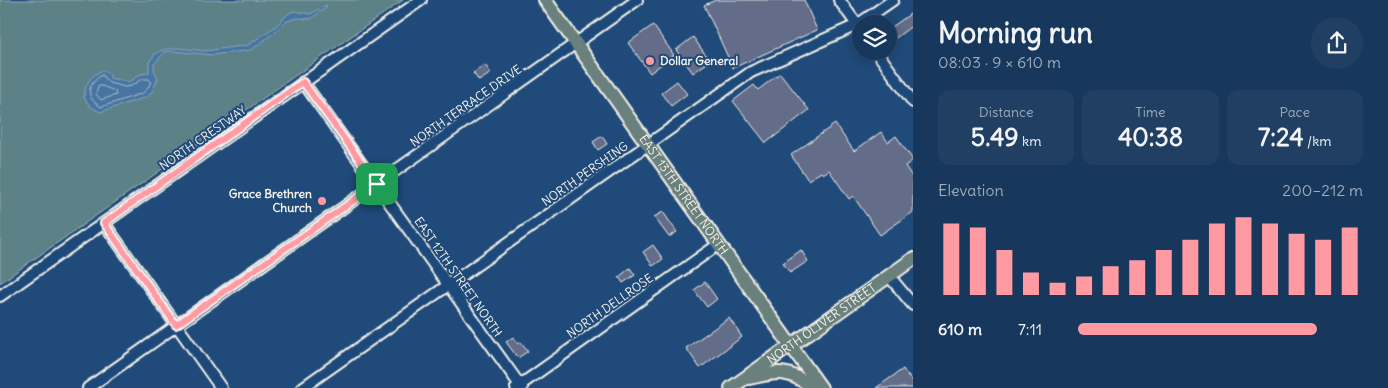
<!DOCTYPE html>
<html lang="en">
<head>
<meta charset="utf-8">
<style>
  body { margin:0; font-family:Delius,sans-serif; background:#203f62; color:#f1f3f6; height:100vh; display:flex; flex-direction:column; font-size:19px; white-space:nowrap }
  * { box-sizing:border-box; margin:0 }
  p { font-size:16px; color:#9eacbb }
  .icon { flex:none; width:28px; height:28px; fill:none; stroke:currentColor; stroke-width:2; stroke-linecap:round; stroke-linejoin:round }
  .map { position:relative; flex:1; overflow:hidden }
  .sheet { display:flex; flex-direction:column; background:#17385c; width:475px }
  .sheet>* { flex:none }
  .tools { position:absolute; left:852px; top:15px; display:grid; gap:10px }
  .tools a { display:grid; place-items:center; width:45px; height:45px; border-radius:50%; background:#17385c; box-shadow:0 2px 12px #0003,0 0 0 1px #365272; font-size:25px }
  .pin { position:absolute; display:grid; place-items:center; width:42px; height:42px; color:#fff; margin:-21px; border-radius:10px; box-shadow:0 2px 8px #0006 }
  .round { display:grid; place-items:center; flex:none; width:52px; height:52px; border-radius:26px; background:#203f62 }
  .overview { display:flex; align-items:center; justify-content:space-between; height:85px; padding:0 25px }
  h1 { font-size:28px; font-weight:700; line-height:38px }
  .stats { display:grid; grid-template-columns:repeat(3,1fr); gap:8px; height:85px; padding:5px 25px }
  .stats div { display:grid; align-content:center; border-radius:12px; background:#203f62; text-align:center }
  .stats b { font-size:25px; font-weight:700 }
  .stats small { font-size:14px; font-weight:400 }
  .stats p { font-size:14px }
  .chart { height:140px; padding:10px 25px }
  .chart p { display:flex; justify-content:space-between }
  .chart svg { width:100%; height:90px; margin-top:5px; stroke:#ff9aa2; stroke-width:6 }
  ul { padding:0 25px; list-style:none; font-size:16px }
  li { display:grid; grid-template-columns:80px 60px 1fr; align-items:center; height:38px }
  li i { height:12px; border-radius:6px; background:#ff9aa2 }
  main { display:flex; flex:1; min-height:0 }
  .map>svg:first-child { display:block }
</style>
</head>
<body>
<main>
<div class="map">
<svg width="913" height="388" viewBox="0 0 913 388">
  <rect width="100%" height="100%" fill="#1f4a7a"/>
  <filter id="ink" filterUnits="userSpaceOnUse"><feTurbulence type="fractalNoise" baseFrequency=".02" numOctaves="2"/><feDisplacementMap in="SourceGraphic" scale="10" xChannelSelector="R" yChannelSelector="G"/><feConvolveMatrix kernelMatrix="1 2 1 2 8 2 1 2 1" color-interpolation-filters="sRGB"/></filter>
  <g filter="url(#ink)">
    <path fill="#5c8186" stroke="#a8b9b7" d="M0,0h403l-403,283z"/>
    <path fill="#4675a2" stroke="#8ca7be" d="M327,5l-1,3 -16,11 -13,-1 -12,4 -15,14 -19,14 -38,5 -40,-4 -8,1 -11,12v6l4,8 -6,14 -6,5 -46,15 -10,-6 -6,-8c0,-12 6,-23 19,-28l7,5v3l19,4 12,-8 8,-1v-11l6,-8 8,-4 15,-2 27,3 43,-6 28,-19 13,-13 5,-2 16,3z"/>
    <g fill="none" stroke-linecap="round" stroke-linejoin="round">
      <path stroke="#aebfcc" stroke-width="1" d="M102,75l7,8 16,4 6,-1 11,-7h7l2,3 -4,7 -4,4 -42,14c-16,-10 -15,-22 1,-32z
        M99,86h3l13,5 1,4 -15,5 -5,-6z"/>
    </g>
    <path fill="#646c88" stroke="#f4f1e8" d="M716,0h88l13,30 -84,38 -29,-63z
      M913,12v13l-24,18v-14z
      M653,25l21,30 -24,18 -22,-30z
      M693,37l17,24 -17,12 -17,-23z
      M485,65l6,8 -12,8 -6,-8z
      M780,73l29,37 -43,33 -33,-42 21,-16 4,5z
      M677,81l10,13 -16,12 -10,-13z
      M835,124l19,27 27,-19 7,10 8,-6 17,24 -8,6 8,12v34l-33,23 -27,-39 -4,3 -20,-29 -6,4 -2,-2 -13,8 -17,-25z
      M602,136l5,8 -9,6 -5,-8z
      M663,212l14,20 -8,5 -15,-20z
      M653,245l10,14 -10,7 -10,-14z
      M801,250l7,11 -18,12 -7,-10z
      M630,268l5,7 -12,8 -4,-6z
      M705,282l12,17 -10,8 -13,-17z
      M729,318l13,19 -42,31 -14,-20z
      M513,337l5,7 3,-2 7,9 -10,7 -12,-16z
      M903,369l10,14v5h-37z"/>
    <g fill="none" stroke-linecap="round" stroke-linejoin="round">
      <g stroke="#f4f1e8" stroke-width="14">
        <path id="minor" d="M839,0l22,30
          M876,51l37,51
          M303,82l219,306
          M104,223l117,165
          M889,276l24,29
          M0,296l421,-296
          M88,388l549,-388
          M302,388l449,-316 106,-47 36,-25
          M516,388l203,-144"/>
      </g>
      <g stroke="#f4f1e8" stroke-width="16">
        <g id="major">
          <path id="s1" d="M545,0l276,388"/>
          <path d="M749,378c30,-7 39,-9 65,10"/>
          <path id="s2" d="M731,388l182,-129"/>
        </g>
      </g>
      <use href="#minor" stroke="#1f4a7a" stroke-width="10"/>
      <use href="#major" stroke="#6a807d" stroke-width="12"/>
    </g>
  </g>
  <g fill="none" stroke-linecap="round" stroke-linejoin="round" filter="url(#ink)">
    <g stroke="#fff" stroke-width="10">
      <path id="route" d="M303,82l74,102 -201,141 -72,-102z"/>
    </g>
    <use href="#route" stroke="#ff9aa2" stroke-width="6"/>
  </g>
  <g fill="#ff9aa2" stroke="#1f4a7a" stroke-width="2">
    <circle cx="650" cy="61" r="5"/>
    <circle cx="322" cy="201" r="5"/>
  </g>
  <g text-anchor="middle" stroke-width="4" stroke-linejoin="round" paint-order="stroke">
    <g font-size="12" font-weight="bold" fill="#f4f1e8" stroke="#1f4a7a" text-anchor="start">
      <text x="660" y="65">Dollar General</text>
      <text x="312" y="198" text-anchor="end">Grace Brethren<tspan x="312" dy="14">Church</tspan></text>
    </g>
    <g font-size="12" fill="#f4f1e8" stroke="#1f4a7a">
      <text transform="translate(466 106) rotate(-35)" y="4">NORTH TERRACE DRIVE</text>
      <text transform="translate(203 138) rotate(-35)" y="4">NORTH CRESTWAY</text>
      <text transform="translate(585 174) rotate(-35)" y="4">NORTH PERSHING</text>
      <text dy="4" stroke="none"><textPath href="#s1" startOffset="239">EAST 13TH STREET NORTH</textPath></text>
      <text transform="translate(458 277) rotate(55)" y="4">EAST 12TH STREET NORTH</text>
      <text transform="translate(610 306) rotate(-35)" y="4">NORTH DELLROSE</text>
      <text dy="4" stroke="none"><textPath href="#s2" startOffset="111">NORTH OLIVER STREET</textPath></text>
    </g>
  </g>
</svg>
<div class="tools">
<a><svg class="icon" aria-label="layers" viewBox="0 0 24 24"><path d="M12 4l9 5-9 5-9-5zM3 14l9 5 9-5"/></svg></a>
</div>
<div class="pin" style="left:377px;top:184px;background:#1e9e55"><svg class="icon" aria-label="arrive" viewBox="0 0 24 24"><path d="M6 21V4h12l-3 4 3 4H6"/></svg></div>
</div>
<section class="sheet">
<div class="overview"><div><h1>Morning run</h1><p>08:03 · 9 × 610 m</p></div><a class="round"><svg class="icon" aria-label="share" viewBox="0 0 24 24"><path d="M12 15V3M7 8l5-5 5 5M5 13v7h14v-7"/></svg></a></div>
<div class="stats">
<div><p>Distance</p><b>5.49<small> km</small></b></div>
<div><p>Time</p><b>40:38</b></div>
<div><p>Pace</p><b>7:24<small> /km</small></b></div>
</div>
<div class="chart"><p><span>Elevation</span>200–212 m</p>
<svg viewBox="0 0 160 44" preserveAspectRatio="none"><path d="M5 44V9M15 44V11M25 44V22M35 44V33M45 44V38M55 44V35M65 44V30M75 44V27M85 44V22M95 44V17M105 44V9M115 44V6M125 44V9M135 44V14M145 44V17M155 44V11"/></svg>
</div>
<ul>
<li><b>610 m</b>7:11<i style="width:84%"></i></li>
</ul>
</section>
</main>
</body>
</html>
